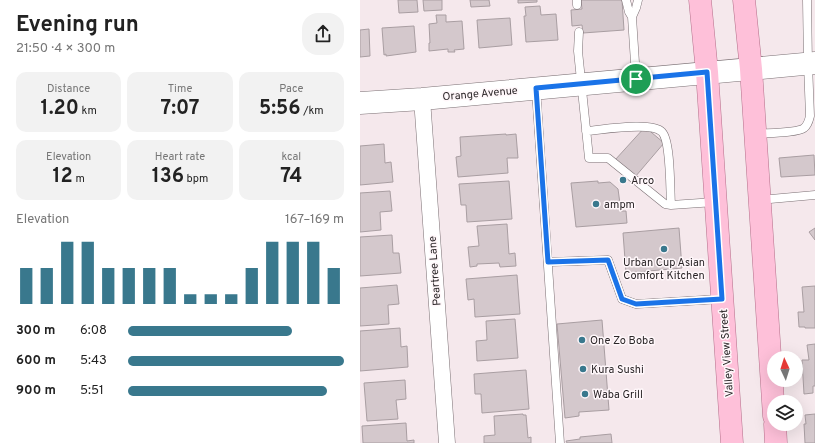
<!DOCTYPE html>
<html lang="en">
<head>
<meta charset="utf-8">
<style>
  body { margin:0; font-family:Overpass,sans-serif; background:#f2f2f2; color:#222; height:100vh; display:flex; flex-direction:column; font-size:15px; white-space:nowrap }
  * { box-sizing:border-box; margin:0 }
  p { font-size:13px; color:#767676 }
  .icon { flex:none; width:22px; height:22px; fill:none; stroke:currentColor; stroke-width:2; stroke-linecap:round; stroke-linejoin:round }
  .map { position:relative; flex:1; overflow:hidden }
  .sheet { display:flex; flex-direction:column; background:#fff; width:360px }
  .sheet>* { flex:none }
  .needle { width:26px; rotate:356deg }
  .buttons { position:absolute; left:407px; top:351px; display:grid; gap:8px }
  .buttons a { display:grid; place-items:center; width:36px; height:36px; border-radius:50%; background:#fff; box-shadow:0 4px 16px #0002; font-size:20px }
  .pin { position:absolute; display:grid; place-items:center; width:34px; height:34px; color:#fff; margin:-17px; border:2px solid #fff; border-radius:50%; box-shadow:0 1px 4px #0007 }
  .round { display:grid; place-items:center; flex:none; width:42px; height:42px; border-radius:16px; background:#f2f2f2 }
  .head { display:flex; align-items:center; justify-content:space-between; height:68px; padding:0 16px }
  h1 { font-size:22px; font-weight:700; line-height:30px }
  .figures { display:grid; grid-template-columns:repeat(3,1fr); gap:6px; height:68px; padding:4px 16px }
  .figures div { display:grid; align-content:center; border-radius:10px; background:#f2f2f2; text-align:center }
  .figures b { font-size:20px; font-weight:700 }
  .figures small { font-size:11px; font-weight:400 }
  .figures p { font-size:11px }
  .chart { height:112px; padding:8px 16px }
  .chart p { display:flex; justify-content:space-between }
  .chart svg { width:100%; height:72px; margin-top:4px; stroke:#39788d; stroke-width:6 }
  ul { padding:0 16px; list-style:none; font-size:13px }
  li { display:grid; grid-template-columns:64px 48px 1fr; align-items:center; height:30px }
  li i { height:10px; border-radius:5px; background:#39788d }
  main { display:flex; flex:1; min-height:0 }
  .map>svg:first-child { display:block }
</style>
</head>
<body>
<main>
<section class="sheet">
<div class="head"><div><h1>Evening run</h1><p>21:50 · 4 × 300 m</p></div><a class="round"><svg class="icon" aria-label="share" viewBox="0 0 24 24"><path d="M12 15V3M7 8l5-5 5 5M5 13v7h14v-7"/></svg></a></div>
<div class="figures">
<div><p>Distance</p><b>1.20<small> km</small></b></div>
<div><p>Time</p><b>7:07</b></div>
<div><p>Pace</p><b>5:56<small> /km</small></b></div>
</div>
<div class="figures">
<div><p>Elevation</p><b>12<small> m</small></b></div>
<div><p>Heart rate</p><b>136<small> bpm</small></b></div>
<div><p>kcal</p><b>74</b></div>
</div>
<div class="chart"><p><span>Elevation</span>167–169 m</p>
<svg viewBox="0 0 160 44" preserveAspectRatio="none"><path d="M5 44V22M15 44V22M25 44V6M35 44V6M45 44V22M55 44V22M65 44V22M75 44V22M85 44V38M95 44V38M105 44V38M115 44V22M125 44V6M135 44V6M145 44V6M155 44V22"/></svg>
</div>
<ul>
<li><b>300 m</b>6:08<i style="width:76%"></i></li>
<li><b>600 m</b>5:43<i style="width:100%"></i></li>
<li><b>900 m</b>5:51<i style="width:92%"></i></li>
</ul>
</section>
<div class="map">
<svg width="455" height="443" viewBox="0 0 455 443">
  <rect width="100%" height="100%" fill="#f5e8ec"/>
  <path fill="#d4c8cc" stroke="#a99ea2" d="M38,0h19l1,12 -19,1z
    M63,0h19v10l-18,1z
    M110,0h19l1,6 -19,1z
    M158,0h19v2l-19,1z
    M221,0h41l2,30 -41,3 -1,-8 -10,1 -1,-16 11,-1z
    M180,6l1,9 15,-1 2,26 -32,2 -2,-26h2l-1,-9z
    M76,15h10v7l16,-1 2,28 -10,1 1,2h-7v-3l-19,2v-8h1l-1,-19 8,-1z
    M150,18l2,27 -33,3 -2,-28z
    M54,26l2,26 -30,4v-2l-2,1 -2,-27z
    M9,29l1,27 -10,1v-27z
    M285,127l19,16 -29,34 -20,-17z
    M146,134v1l10,-1 2,24h-11l1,15 -50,4 -2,-20 5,-1 -1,-19z
    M24,144l1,19 6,-1 2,20 -33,3v-39z
    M454,155l1,20 -34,2 -2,-19z
    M149,181l3,38 -45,3 -1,-17h-5l-2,-21z
    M238,181v2l12,-1 8,7 3,22h5l1,12 -51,4 -5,-44z
    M30,191l2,20 -12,1 1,18 -21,2v-39z
    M147,224l2,30 6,-1 1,13 -16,1 -1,-4 -22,1v2l-7,1 -2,-20 11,-1 -2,-20z
    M319,228l3,40 -56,5 -3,-40z
    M455,228v12l-6,-8z
    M32,235l1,18h6l2,20 -41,3v-39z
    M157,275l3,39 -45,3 -1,-18 -6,1 -2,-21z
    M37,285l2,19 -11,1 1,19 -29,2v-38z
    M455,286v42h-10v-1h-6l-1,-15h6l-2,-25z
    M155,319l3,39 -41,3 -1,-20 11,-1 -1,-19z
    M242,320l7,90 -30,2v4l-14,2 -8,-94z
    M40,328l1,19 6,-1 1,21 -48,4v-40z
    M455,344v42h-2v7l-9,1 -2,-34h7l-2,-15z
    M166,370l3,39 -47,4 -1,-19h-6l-1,-20z
    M45,380l1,19 -10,1 2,19 -31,2 -3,-38z
    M163,414v1h3l2,23 3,-1v6h-47v-7l11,-1 -1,-19z
    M455,414v29h-10l-1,-19h2l-1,-9z
    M46,423l1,18 7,-1v3h-51l-1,-17z
    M251,434l1,9h-45l-1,-2 14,-2v-2z"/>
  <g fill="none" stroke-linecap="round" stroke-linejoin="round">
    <g stroke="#7b7074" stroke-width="9">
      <path id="lane" d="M217,0v5
        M266,0l3,12 3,5 4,61
        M272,17l4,-9 2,-8
        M219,32l-1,19 11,107h19l57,46 6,1 44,-3
        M176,89l24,354
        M226,131c15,-1 66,-10 76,1 9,9 8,59 9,73
        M396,134c9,-1 42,-1 48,-6 4,-3 5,-8 6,-12l-2,-52 -1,-64
        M400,200l55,-5
        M188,262l60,-2 14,39 14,5 85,-5"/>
    </g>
    <g stroke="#7b7074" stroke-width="17">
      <path id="street" d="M62,99l25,344"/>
    </g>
    <g stroke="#7b7074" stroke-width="23">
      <path id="secondary" d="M0,103l62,-4 393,-36"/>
    </g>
    <g stroke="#b46f8a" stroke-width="23">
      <path id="primary" d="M340,0l7,72 25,371
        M384,0l7,69 23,347
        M415,424l1,19"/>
    </g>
    <use href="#lane" stroke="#fff" stroke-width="8"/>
    <use href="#street" stroke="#fff" stroke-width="16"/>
    <use href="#secondary" stroke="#fff" stroke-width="22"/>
    <use href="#primary" stroke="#fec0d9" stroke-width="22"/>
  </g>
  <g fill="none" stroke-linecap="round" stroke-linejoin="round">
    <g stroke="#fff" stroke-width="8">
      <path id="route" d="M347,72l15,227 -86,5 -14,-5 -14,-39 -60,2 -12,-174z"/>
    </g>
    <use href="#route" stroke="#1a73e8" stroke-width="5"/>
  </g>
  <g fill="#39788d" stroke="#fff7fa" stroke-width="1.5">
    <circle cx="263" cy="180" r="4"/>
    <circle cx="236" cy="204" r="4"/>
    <circle cx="304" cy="249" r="4"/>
    <circle cx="222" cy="340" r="4"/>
    <circle cx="223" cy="369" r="4"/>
    <circle cx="225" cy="394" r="4"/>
  </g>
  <g text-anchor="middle" stroke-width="3" stroke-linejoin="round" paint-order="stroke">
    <g font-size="11" fill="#2b2628" stroke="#fff7fa">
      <text transform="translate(120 93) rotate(-5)" y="4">Orange Avenue</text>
      <text transform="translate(74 271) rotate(-94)" y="4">Peartree Lane</text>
      <text transform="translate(366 353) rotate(-94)" y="4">Valley View Street</text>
    </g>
    <g font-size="11" fill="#2b2628" stroke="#fff7fa" text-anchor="start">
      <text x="271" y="184">Arco</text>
      <text x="244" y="208">ampm</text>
      <text x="304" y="266" text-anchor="middle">Urban Cup Asian<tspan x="304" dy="13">Comfort Kitchen</tspan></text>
      <text x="230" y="344">One Zo Boba</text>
      <text x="231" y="373">Kura Sushi</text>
      <text x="233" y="398">Waba Grill</text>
    </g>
  </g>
</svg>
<div class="buttons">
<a><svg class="needle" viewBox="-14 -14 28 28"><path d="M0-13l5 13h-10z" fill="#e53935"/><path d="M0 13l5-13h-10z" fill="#767676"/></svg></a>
<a><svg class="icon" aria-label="layers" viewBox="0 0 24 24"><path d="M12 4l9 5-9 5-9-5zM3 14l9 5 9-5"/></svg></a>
</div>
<div class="pin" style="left:276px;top:79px;background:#1e9e55"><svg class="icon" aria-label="arrive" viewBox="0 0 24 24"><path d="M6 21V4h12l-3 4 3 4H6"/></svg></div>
</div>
</main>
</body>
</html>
